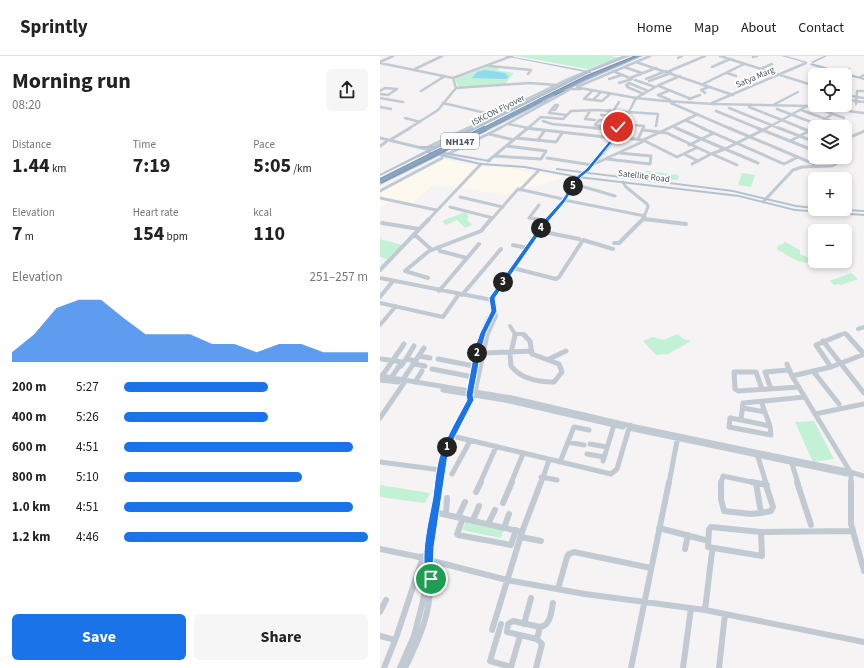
<!DOCTYPE html>
<html lang="en">
<head>
<meta charset="utf-8">
<style>
  body { margin:0; font-family:"Source Sans 3",sans-serif; background:#f6f6f6; color:#222; height:100vh; display:flex; flex-direction:column; font-size:15px; white-space:nowrap }
  * { box-sizing:border-box; margin:0 }
  p { font-size:13px; color:#767676 }
  .icon { flex:none; width:22px; height:22px; fill:none; stroke:currentColor; stroke-width:2; stroke-linecap:round; stroke-linejoin:round }
  .map { position:relative; flex:1; overflow:hidden }
  .side { display:flex; flex-direction:column; background:#fff; width:380px }
  .side>* { flex:none }
  .controls { position:absolute; left:428px; top:12px; display:grid; gap:8px }
  .controls a { display:grid; place-items:center; width:44px; height:44px; border-radius:6px; background:#fff; box-shadow:0 2px 6px #0003; font-size:20px }
  .pin { position:absolute; display:grid; place-items:center; width:34px; height:34px; color:#fff; margin:-17px; border:2px solid #fff; border-radius:50%; box-shadow:0 1px 4px #0007 }
  .km { position:absolute; width:20px; height:20px; margin:-10px; border-radius:50%; background:#222; color:#fff; font-size:11px; line-height:20px; text-align:center }
  .round { display:grid; place-items:center; flex:none; width:42px; height:42px; border-radius:6px; background:#f6f6f6 }
  .summary { display:flex; align-items:center; justify-content:space-between; height:68px; padding:0 12px }
  h1 { font-size:22px; font-weight:700; line-height:30px }
  .figures { display:grid; grid-template-columns:repeat(3,1fr); gap:6px; height:68px; padding:4px 12px }
  .figures div { display:grid; align-content:center }
  .figures b { font-size:20px; font-weight:700 }
  .figures small { font-size:11px; font-weight:400 }
  .figures p { font-size:11px }
  .chart { height:112px; padding:8px 12px }
  .chart p { display:flex; justify-content:space-between }
  .chart svg { width:100%; height:72px; margin-top:4px; fill:#1a73e8; opacity:.7 }
  .action { display:flex; gap:8px; margin-top:auto; padding:8px 12px }
  .action a { flex:1; height:46px; border-radius:6px; background:#1a73e8; color:#fff; font-size:16px; font-weight:700; line-height:46px; text-align:center }
  .action a+a { background:#f6f6f6; color:#222 }
  ul { padding:0 12px; list-style:none; font-size:13px }
  li { display:grid; grid-template-columns:64px 48px 1fr; align-items:center; height:30px }
  li i { height:10px; border-radius:5px; background:#1a73e8 }
  header { display:flex; align-items:center; gap:24px; box-sizing:border-box; height:56px; padding:0 20px; background:#fff; border-bottom:1px solid #e0e0e0 }
  header strong { font-size:19px }
  nav { display:flex; gap:22px; margin-inline-start:auto; font-size:14px }
  main { display:flex; flex:1; min-height:0 }
  .map>svg:first-child { display:block }
</style>
</head>
<body>
<header>
<strong>Sprintly</strong>
<nav><a>Home</a><a>Map</a><a>About</a><a>Contact</a></nav>
</header>
<main>
<section class="side">
<div class="summary"><div><h1>Morning run</h1><p>08:20</p></div><a class="round"><svg class="icon" aria-label="share" viewBox="0 0 24 24"><path d="M12 15V3M7 8l5-5 5 5M5 13v7h14v-7"/></svg></a></div>
<div class="figures">
<div><p>Distance</p><b>1.44<small> km</small></b></div>
<div><p>Time</p><b>7:19</b></div>
<div><p>Pace</p><b>5:05<small> /km</small></b></div>
</div>
<div class="figures">
<div><p>Elevation</p><b>7<small> m</small></b></div>
<div><p>Heart rate</p><b>154<small> bpm</small></b></div>
<div><p>kcal</p><b>110</b></div>
</div>
<div class="chart"><p><span>Elevation</span>251–257 m</p>
<svg viewBox="0 0 160 44" preserveAspectRatio="none"><path d="M0 44V38L10 27L20 11L30 6L40 6L50 17L60 27L70 27L80 27L90 33L100 33L110 38L120 33L130 33L140 38L150 38L160 38V44z"/></svg>
</div>
<ul>
<li><b>200 m</b>5:27<i style="width:59%"></i></li>
<li><b>400 m</b>5:26<i style="width:59%"></i></li>
<li><b>600 m</b>4:51<i style="width:94%"></i></li>
<li><b>800 m</b>5:10<i style="width:73%"></i></li>
<li><b>1.0 km</b>4:51<i style="width:94%"></i></li>
<li><b>1.2 km</b>4:46<i style="width:100%"></i></li>
</ul>
<div class="action"><a>Save</a><a>Share</a></div>
</section>
<div class="map">
<svg width="484" height="612" viewBox="0 0 484 612">
  <rect width="100%" height="100%" fill="#f5f3f3"/>
  <path fill="#fdf9ef" d="M64,103l30,7 34,2 57,9 -61,18 -70,-11 -22,20 -21,-4 -11,9v-17z"/>
  <path fill="#c3f1d5" d="M137,0h94l8,2 -32,11z
    M108,11l12,1 -3,2 16,3v1l-8,10 -46,3 -4,-7 1,-2z
    M266,115l32,4 1,1 -1,4 -31,-1 2,-5h-4z
    M362,117l13,2 -4,12 -13,-2z
    M85,156l4,4h-1l1,2 -3,1 6,6 -7,3 -8,-8 -11,5 -4,-4z
    M0,183l22,6 -15,14 -7,-2z
    M405,186l15,8v4l12,5 -5,4c-13,-2 -19,-8 -29,-13l-1,-3z
    M471,217l7,6 -17,6 -3,-1 -4,1 -4,-4z
    M297,278l7,5 7,2 -23,13 -12,1 -13,-14 10,-4 11,3z
    M434,365l20,38 -21,3 -18,-40z
    M0,429l50,8 -5,10 -45,-6z
    M86,465l38,8 -3,9 -39,-8z"/>
  <path fill="#90daee" d="M105,14l20,3 4,4 -4,2 -33,-1 5,-6z"/>
  <g fill="none" stroke-linecap="round" stroke-linejoin="round">
    <g stroke="#7690ad" stroke-width="2">
      <path id="highway" d="M256,0h3l-50,22 -47,23 -3,-1 48,-24z"/>
    </g>
    <path stroke="#c1cad2" stroke-width="2.5" d="M340,0l95,30
      M373,1l4,-1
      M298,2l4,-2
      M0,6l13,-6
      M256,6l97,33
      M0,7l73,15 3,10 -18,22 -30,19
      M109,10l42,4 -3,4
      M244,11l18,6
      M332,11l18,-8
      M35,13l27,-13
      M380,13l12,-5
      M233,15l19,8 -13,4
      M287,16l38,-16
      M464,16l5,-3
      M347,17l9,3
      M480,21l4,-2
      M73,22l59,-22
      M250,22l26,-10
      M229,23l13,-4
      M266,23l20,-8
      M255,24l20,7
      M269,25l22,-8
      M198,28l-1,2 3,2 56,10 29,3 48,3 94,2 57,7
      M323,28l41,-20
      M279,30l32,13
      M197,31l73,-31
      M76,32l74,-5 26,2
      M186,33h15
      M0,35l5,-3 12,1 -9,6 -8,-1
      M41,35l24,-15
      M212,35l-8,8 18,2 8,-7
      M288,35l-10,4 12,5
      M325,37l-4,-3 8,-3
      M264,38l-17,-7 1,-1 -2,-1 3,-2 19,8
      M465,39l19,3
      M0,42l23,4
      M309,43l11,-4
      M213,44l7,-7
      M470,44l14,2
      M63,47l51,12
      M291,47l60,26
      M332,47l94,-40
      M476,48l1,-13h7
      M175,49h3l-3,5h-4z
      M393,49l25,-13
      M0,51l11,2
      M369,51l33,13 25,-14
      M349,52l52,21
      M397,53l42,16 8,-4 -1,-2
      M440,53l13,5 -9,5
      M171,54l-2,3 18,2
      M230,54l-4,9 8,1 2,-6
      M234,54l5,-8
      M421,54l33,12
      M210,55l-5,8 10,1
      M336,55l44,18
      M453,58l11,4
      M221,59l14,1
      M25,62l15,4
      M305,64l20,9
      M163,65l9,3 53,5
      M128,68l25,5
      M243,68l21,2 -1,3
      M220,70l-5,-1 4,-5 25,2
      M292,70l6,3
      M86,73l100,-49 59,-24
      M118,73l71,-39
      M147,73l14,-12 22,2 8,-8 27,-1 60,4 -2,12
      M240,73l16,-31 23,-13 21,-9
      M287,73l31,-15
      M385,73l17,-9 22,9"/>
    <path stroke="#c1cad2" stroke-width="3" d="M145,72l89,10
      M214,72l26,2
      M296,72l49,21 42,-21
      M322,72l82,36 14,-7
      M349,72l85,36
      M377,72l58,23
      M399,72l36,14
      M421,72l14,5
      M263,74l24,3 44,21 14,-5 33,14
      M109,78l25,6
      M235,81l28,3 34,17 19,-9
      M0,82l50,12
      M136,82l40,4 7,-10
      M258,83l5,-11
      M10,84l20,-12
      M158,84l7,-10
      M263,84l26,-12
      M410,85l25,-13
      M309,89l25,-12
      M0,90l6,-4
      M48,91l40,-19
      M465,94l1,-11 18,-8
      M70,97l50,-25
      M304,98l14,7
      M332,98l25,11
      M114,100l47,3 5,-8 -39,-5
      M449,101l2,1
      M167,102l45,7 50,-23
      M227,103l43,5 1,-8 -32,-3
      M108,105l40,-33
      M312,108l19,-10
      M197,122c16,-13 34,-32 44,-50
      M243,126l3,5 21,17 1,3 -5,12 9,1
      M194,128l41,12
      M140,134l19,-20
      M0,135l62,-33
      M80,141l43,10
      M0,142l56,12
      M184,144l81,16
      M383,146l30,-32 9,-3 30,-1 4,-2 5,-7
      M159,149l-10,13 12,2
      M70,151l43,11
      M48,164l53,-56
      M111,164l27,-31 45,10
      M167,164l17,-19 14,-24
      M262,164l1,-1"/>
    <path stroke="#c1cad2" stroke-width="4" d="M155,163l11,2
      M264,163l42,5
      M2,167l37,6
      M159,175l40,8
      M34,178l18,16
      M234,187h5l24,-24
      M133,189l14,3
      M58,191l2,4 27,7
      M133,212l43,11 3,-2 24,-37 30,9
      M0,214l49,-51
      M0,222l112,22
      M48,222l-23,-7 24,-20 52,-20 10,-12
      M59,235l40,-47
      M82,239l39,-46
      M0,241l13,-16
      M0,247l63,14 16,-23
      M0,269l16,-19
      M130,270l5,8
      M478,273l6,-2
      M101,280l7,-17 6,-8
      M107,280l9,-20 -4,-18 56,-79
      M135,280v-2h8l3,2
      M458,280l7,-3 3,3"/>
    <path stroke="#c1cad2" stroke-width="5" d="M443,285l41,52
      M104,297l48,-2
      M130,297l1,13c10,13 28,16 43,16l8,-10 -3,-8 -27,-10 -2,-13 -6,-6
      M131,297l4,-18
      M39,300l11,2
      M2,303l20,3 -11,16
      M26,303l8,-13
      M58,303l36,7
      M169,303l17,-8
      M34,308l11,2
      M407,308l5,12 59,97v10
      M21,310l5,-7 10,2
      M451,311l-15,-22 24,-10
      M451,311l31,-12 1,-2 -16,-18
      M52,313l41,8
      M433,315l26,33
      M0,320l132,22 119,28 216,45 17,5
      M412,320l39,-9
      M0,323l24,-35
      M0,324l18,2
      M22,325l22,-33
      M35,326l7,-11
      M382,333l-6,-17h-22l1,17 3,2 61,-4
      M391,333l-6,-17 24,-2
      M63,334l62,10 118,27
      M89,339l13,-60
      M363,352l22,4
      M435,358l49,-10
      M0,362l24,-35
      M361,364l-11,-2 -1,9 42,8 -1,-9 -9,-25
      M390,370l-29,-6 2,-17 62,-6
      M253,373l214,45 3,-1
      M72,380l159,38 6,-5 13,-44
      M188,386l16,3
      M210,388l17,3
      M207,398l17,3
      M378,401l8,26
      M223,405l11,-36
      M0,406l61,8
      M180,406l14,-35 15,3
      M412,408l6,19
      M72,418l18,-33
      M161,421l16,3
      M60,427l5,-29 7,-18 23,-44 12,-57
      M100,427l16,-36
      M131,427l12,-29
      M161,427l8,-23
      M289,427l9,-47
      M341,427l2,-7 33,7"/>
    <path stroke="#c1cad2" stroke-width="6" d="M341,426v17l3,12 27,3 10,-1 -5,-30
      M372,426l15,3
      M417,426l14,43
      M471,426v42l13,47
      M96,436l5,-10
      M123,447l9,-21
      M54,456l88,20
      M381,457l10,-2 2,-4 -8,-25
      M66,458l1,-16
      M78,461l7,-15
      M83,462l-6,16 1,1 53,10 5,-15
      M93,464l6,-14
      M108,468l7,-14
      M331,471l50,5 1,24 -54,-9 1,-18z
      M124,472l5,-14
      M279,472l46,12
      M381,476l92,-1
      M141,481l20,4
      M0,493l39,8 6,-1
      M305,493l3,-14
      M49,504l78,20 78,14 120,16 159,32
      M178,533l9,-32 2,-3 5,-2 77,16
      M325,554l7,-58
      M0,556l6,-12
      M133,565l27,6 -3,12 -30,-7 1,-8z
      M121,568l-11,37 21,6 9,-31
      M144,568l7,-26
      M160,571c11,-2 11,-15 13,-24
      M112,574l30,-98 19,-50
      M0,580l15,4
      M4,612l12,-30 27,-81
      M20,612l14,-32 8,-31 7,-35v-23l11,-65
      M25,612c15,-30 29,-62 24,-96
      M156,612l6,-24 -5,-5
      M251,612l38,-186
      M303,612l8,-60
      M339,612l6,-54"/>
    <path fill="#b3c2d1" fill-rule="evenodd" d="M124,0h5l79,15 39,-15h3l-35,14 -4,1v2h-2l-159,79 8,1 105,-53 11,-7h1v2l-10,7 -100,50 44,8 2,1 -1,1 -48,-8 39,9 44,3 53,10 161,19 56,14 69,5v2l-69,-5 -56,-14 -161,-19 -53,-10 -44,-3 -42,-9 -59,29v-2l55,-28 -8,-2 -47,23v-2l51,-26h-12v-2h15l151,-74z
      M260,0h3l-80,35 -2,-1z
      M402,0h4l21,6 -1,1z
      M444,0h3l-14,7 -2,-1z
      M431,7l53,15v2l-54,-15z
      M176,112l177,22 63,15 19,2v2h1h-1l-19,-2 -63,-15 -176,-22h-1z
      M450,153h15l19,1v2l-32,-2z"/>
    <use href="#highway" fill="#8ba5c1" fill-rule="evenodd"/>
    <g stroke="#7690ad" stroke-width="4" stroke-linecap="butt">
      <path id="highway-bridge-far1" d="M104,73l57,-29"/>
    </g>
    <g stroke="#7690ad" stroke-width="5.5" stroke-linecap="butt">
      <path id="highway-bridge" d="M0,125l106,-53"/>
    </g>
    <use href="#highway-bridge-far1" stroke="#8ba5c1" stroke-width="3"/>
    <use href="#highway-bridge" stroke="#8ba5c1" stroke-width="4"/>
  </g>
  <path fill="#1a73e8" stroke="#fff" d="M240,65l6,1 -8,13 -29,36 -9,7 -15,24 -17,20 -53,76 2,13 -11,22 -4,14 -9,48 1,5 -19,37 -7,17 -14,93 -1,23 2,9 -1,3 -3,1 -3,-1c-10,-23 1,-61 5,-85 2,-14 3,-31 8,-45 7,-18 17,-35 26,-52l-1,-5 9,-48 5,-14 11,-22 -2,-13 55,-78 18,-20 15,-24 9,-7 29,-35z"/>
  <g text-anchor="middle" stroke-width="3.5" stroke-linejoin="round" paint-order="stroke">
    <g font-size="9" fill="#4a5661" stroke="#fff">
      <text transform="translate(375 21) rotate(-23)" y="3">Satya Marg</text>
      <text transform="translate(118 54) rotate(-27)" y="3">ISKCON Flyover</text>
      <text transform="translate(264 120) rotate(7)" y="3">Satellite Road</text>
    </g>
    <rect fill="#fff" stroke="#808990" stroke-width="1" x="61" y="77" width="38" height="16" rx="3"/>
    <g font-size="10" font-weight="bold" fill="#4a5661">
      <text x="80" y="89">NH147</text>
    </g>
  </g>
</svg>
<div class="controls">
<a><svg class="icon" aria-label="locate" viewBox="0 0 24 24"><circle cx="12" cy="12" r="6"/><path d="M12 2v4M12 18v4M2 12h4M18 12h4"/></svg></a>
<a><svg class="icon" aria-label="layers" viewBox="0 0 24 24"><path d="M12 4l9 5-9 5-9-5zM3 14l9 5 9-5"/></svg></a>
<a>+</a>
<a>−</a>
</div>
<div class="pin" style="left:51px;top:523px;background:#1e9e55"><svg class="icon" aria-label="arrive" viewBox="0 0 24 24"><path d="M6 21V4h12l-3 4 3 4H6"/></svg></div>
<div class="pin" style="left:238px;top:71px;background:#d93025"><svg class="icon" aria-label="check" viewBox="0 0 24 24"><path d="M5 12l5 5 9-10"/></svg></div>
<b class="km" style="left:67px;top:391px">1</b>
<b class="km" style="left:97px;top:297px">2</b>
<b class="km" style="left:123px;top:226px">3</b>
<b class="km" style="left:161px;top:172px">4</b>
<b class="km" style="left:193px;top:130px">5</b>
</div>
</main>
</body>
</html>
